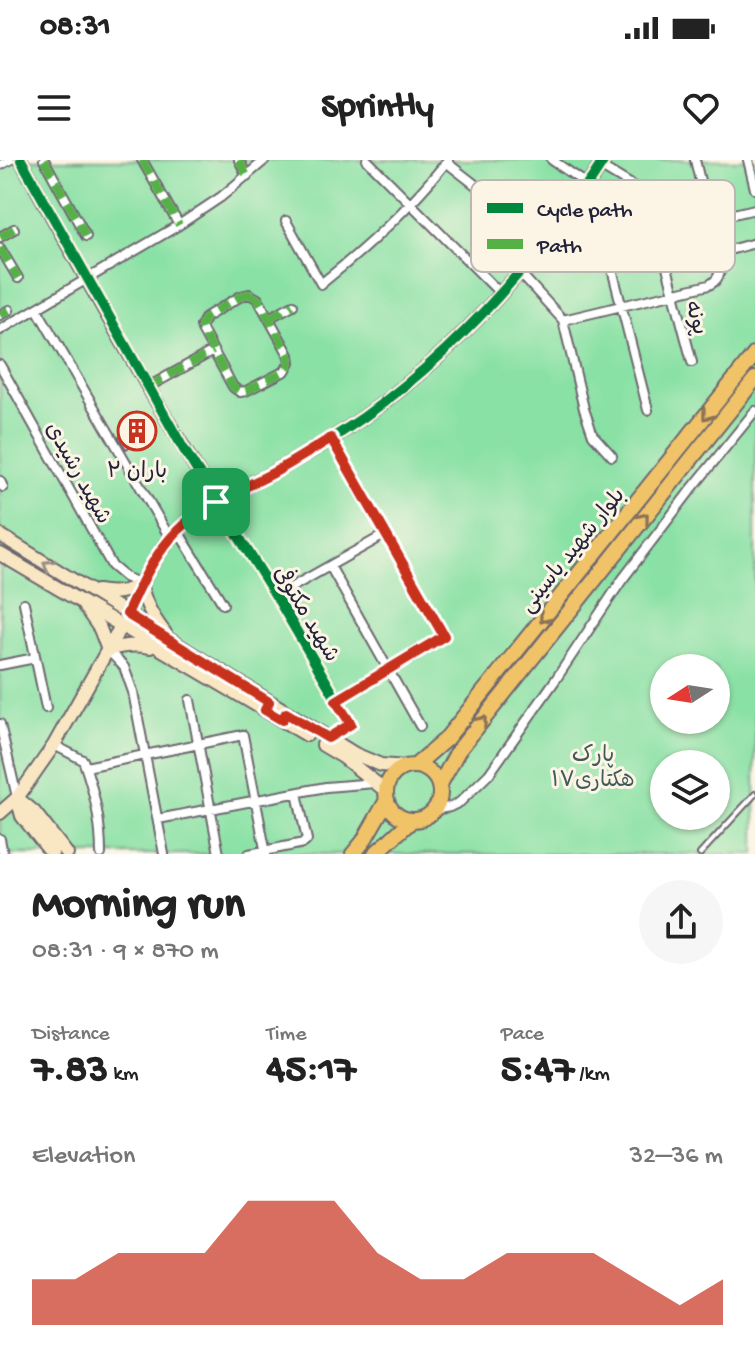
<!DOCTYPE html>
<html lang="en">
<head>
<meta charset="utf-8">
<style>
  body { margin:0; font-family:"Gochi Hand","Playpen Sans Arabic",sans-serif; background:#f6f6f6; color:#222; height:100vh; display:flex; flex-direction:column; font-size:30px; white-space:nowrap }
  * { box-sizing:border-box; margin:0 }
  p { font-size:26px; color:#767676 }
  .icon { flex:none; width:44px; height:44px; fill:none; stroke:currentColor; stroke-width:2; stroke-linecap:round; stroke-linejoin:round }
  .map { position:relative; height:694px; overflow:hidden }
  .side { display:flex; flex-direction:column; background:#fff; flex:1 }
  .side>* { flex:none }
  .needle { width:52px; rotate:258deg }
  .fabs { position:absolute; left:650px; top:494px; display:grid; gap:16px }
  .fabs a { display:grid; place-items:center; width:80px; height:80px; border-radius:50%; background:#fff; box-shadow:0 2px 6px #0004; font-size:40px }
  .pin { position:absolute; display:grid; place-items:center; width:68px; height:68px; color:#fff; margin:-34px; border-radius:16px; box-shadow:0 4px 12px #0006 }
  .round { display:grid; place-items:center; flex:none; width:84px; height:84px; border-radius:42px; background:#f6f6f6 }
  .summary { display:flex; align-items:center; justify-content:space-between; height:136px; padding:0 32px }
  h1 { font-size:44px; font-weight:700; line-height:60px }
  .metrics { display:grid; grid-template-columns:repeat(3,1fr); gap:12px; height:136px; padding:8px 32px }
  .metrics div { display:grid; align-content:center }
  .metrics b { font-size:40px; font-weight:700 }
  .metrics small { font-size:22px; font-weight:400 }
  .metrics p { font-size:22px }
  .chart { height:224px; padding:16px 32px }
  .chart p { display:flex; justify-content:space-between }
  .chart svg { width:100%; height:144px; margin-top:8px; fill:#c8321e; opacity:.7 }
  .status { display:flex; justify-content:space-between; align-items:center; height:56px; padding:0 40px; background:#fff; direction:ltr }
  .status svg { height:22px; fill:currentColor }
  header { display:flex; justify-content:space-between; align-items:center; height:104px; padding:0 32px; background:#fff; font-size:36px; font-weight:700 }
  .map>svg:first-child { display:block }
</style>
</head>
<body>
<div class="status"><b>08:31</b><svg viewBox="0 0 49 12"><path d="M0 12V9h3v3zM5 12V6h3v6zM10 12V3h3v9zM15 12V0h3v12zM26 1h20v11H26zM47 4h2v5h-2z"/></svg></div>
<header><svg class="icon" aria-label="menu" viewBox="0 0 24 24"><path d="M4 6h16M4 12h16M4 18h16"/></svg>Sprintly<svg class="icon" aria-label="heart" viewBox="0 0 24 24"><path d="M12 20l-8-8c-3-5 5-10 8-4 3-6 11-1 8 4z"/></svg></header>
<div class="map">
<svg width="755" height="694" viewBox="0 0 755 694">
  <rect width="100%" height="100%" fill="#fcf5e5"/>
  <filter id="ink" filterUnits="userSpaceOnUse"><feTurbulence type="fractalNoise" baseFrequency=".0125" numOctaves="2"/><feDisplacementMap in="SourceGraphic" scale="16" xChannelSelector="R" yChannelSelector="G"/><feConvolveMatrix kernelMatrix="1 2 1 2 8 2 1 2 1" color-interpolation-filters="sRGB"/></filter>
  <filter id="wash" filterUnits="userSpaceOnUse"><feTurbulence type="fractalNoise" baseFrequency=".006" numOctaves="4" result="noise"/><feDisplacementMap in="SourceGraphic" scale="32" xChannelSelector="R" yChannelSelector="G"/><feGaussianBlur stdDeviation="1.8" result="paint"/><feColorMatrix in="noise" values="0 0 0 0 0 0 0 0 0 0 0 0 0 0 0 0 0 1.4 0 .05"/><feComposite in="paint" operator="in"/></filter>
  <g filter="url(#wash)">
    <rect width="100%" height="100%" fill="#f7e8d0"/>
    <path fill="#89e1a5" stroke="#568270" stroke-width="2" fill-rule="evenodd" d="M0,0h755v694h-755zM664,508h52v52h-52zM664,604h52v52h-52z"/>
    <g id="blocks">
      <path fill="#c2b1f5" d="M142,264l6,14 -22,11 -7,-12z"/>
    </g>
  </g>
  <g filter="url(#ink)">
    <use href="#blocks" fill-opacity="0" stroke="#6d676f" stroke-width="2"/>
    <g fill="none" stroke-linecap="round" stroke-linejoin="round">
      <g stroke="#6d676f" stroke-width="8">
        <path id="lane" d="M700,694l55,-60"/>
      </g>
      <g stroke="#6d676f" stroke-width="12">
        <path id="street" d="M44,0l42,76
          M142,0l37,65
          M239,0l8,16
          M367,0l135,135
          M552,0l36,25
          M748,0l7,29
          M446,2l100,78
          M0,5l10,-5
          M600,6l48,29 44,167
          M578,38l24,32 46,180
          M286,61l35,63c48,-38 89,-76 127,-124
          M657,72l98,-23
          M0,77l14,-8
          M0,88l18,30
          M718,93l37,-10
          M520,113l43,47 21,89 9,26 19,21
          M249,134l9,5 31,56 1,7 -5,9 -39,20 -6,1 -7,-5 -30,-55 -2,-6 5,-9 35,-21z
          M37,149l133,229
          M0,155l9,-5
          M269,158l24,-13
          M563,160l146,-35c8,-4 12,-10 11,-20l-25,-105
          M0,170l179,-105 42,-28 44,-37
          M0,205l112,201 13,11 16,7
          M148,227l65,-36
          M331,278l113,198 -108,65
          M0,321l3,6
          M216,342l60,94 75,128 -23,14
          M178,371l45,73
          M330,406l90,160
          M276,436l110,-62
          M24,443l22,105
          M108,490l16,17 9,25 31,162
          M0,505l35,-7
          M190,540l29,154
          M0,564l17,73
          M54,585l29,15c11,30 18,62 18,94
          M86,607l157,-32 23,119
          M434,650l16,-3 10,-5 29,-28 67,-95 66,-99 68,-89 65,-80
          M158,659l168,-32 49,-4
          M0,679l3,15
          M249,694l55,-11 3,-3 -10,-47"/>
      </g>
      <g stroke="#6d676f" stroke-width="16">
        <path id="secondary" d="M21,0c63,115 127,230 195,342
          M0,375l355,219 26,11 25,2
          M0,394l307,181
          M97,431c17,3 29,2 44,-7 3,19 12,34 24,49
          M84,446l16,23 8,21c15,-5 27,-6 42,-3
          M127,454c12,-26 24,-52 42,-74 26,-32 66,-48 101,-66 32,-17 64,-36 94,-57 73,-52 136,-117 190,-188 18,-22 35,-45 50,-69
          M323,585l20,12 43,34
          M17,638l17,14 33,42
          M17,638l5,18 30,38
          M0,653l17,-15 37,-53 67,-119"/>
      </g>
      <g stroke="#6d676f" stroke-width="18">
        <path id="primary" d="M415,606l31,-27 309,-385
          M386 633a27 27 0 1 1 54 0a27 27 0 1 1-54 0Z
          M439,626l19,-35 297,-372
          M353,694l10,-12 24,-42
          M375,694l37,-34"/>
      </g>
      <use href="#lane" stroke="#fff" stroke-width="4"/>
      <use href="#street" stroke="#fff" stroke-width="8"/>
      <use href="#secondary" stroke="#f9e7c3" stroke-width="12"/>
      <use href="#primary" stroke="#f1c369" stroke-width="14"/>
      <path stroke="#55b146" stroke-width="8" stroke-dasharray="16 8" stroke-linecap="butt" d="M44,0l42,76
        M142,0l37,65
        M239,0l8,16
        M0,77l14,-8
        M0,88l18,30
        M249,134l9,5 31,56 1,7 -5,9 -39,20 -6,1 -7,-5 -30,-55 -2,-6 5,-9 35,-21z
        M0,155l9,-5
        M269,158l24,-13
        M148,227l65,-36"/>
      <g stroke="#fcf5e5" stroke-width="15">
        <path id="cycleway" d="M21,0l162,288 93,148 75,128 -23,14
          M127,454c12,-26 24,-52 42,-74 26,-32 66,-48 101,-66 32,-17 64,-36 94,-57 73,-52 136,-117 190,-188 18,-22 35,-45 50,-69"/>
      </g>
      <use href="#cycleway" stroke="#00873e" stroke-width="10"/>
    </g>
    <defs><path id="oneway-chevron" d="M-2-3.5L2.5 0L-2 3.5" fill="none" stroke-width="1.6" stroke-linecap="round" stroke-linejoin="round" transform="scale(2)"/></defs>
    <g stroke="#8a7252">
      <use href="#oneway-chevron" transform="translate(707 255) rotate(128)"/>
      <use href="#oneway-chevron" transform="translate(644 358) rotate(-51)"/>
      <use href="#oneway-chevron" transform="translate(544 458) rotate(129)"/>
      <use href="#oneway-chevron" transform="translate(482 561) rotate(-51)"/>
    </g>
    <use stroke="#988e86" href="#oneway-chevron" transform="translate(48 405) rotate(-148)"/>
  </g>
  <g fill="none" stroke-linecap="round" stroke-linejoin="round" filter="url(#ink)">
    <g stroke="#fff" stroke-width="16">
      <path id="route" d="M331,278l113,198 -108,65 15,23 -23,14 -42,-25 -4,7 -17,-10 4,-8 -142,-88c12,-26 24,-53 43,-75 27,-32 67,-47 103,-66 20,-11 39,-23 58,-35z"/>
    </g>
    <use href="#route" stroke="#c8321e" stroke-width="10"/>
  </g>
  <defs>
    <g id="building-ring" transform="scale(2)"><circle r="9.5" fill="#fcf5e5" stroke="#c8321e" stroke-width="1.5"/><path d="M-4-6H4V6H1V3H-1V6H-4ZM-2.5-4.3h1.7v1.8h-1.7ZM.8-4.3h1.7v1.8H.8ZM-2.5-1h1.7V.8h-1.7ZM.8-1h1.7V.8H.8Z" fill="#c8321e"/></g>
  </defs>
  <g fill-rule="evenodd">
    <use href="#building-ring" x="137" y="271"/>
  </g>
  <g text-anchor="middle" stroke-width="6" stroke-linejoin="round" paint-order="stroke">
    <g font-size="22" fill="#22223b" stroke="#fcf5e5">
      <text transform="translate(698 157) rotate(74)" y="8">پونه</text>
      <text transform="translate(80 312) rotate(61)" y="8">شهید رشیدی</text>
      <text transform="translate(571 389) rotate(-51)" y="8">بلوار شهید یاسینی</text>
      <text transform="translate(308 453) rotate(59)" y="8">شهید مکتوفی</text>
    </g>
    <g font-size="22" fill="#22223b" stroke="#fcf5e5">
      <text x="137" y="317">باران ۲</text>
    </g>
    <g font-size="22" fill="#415b5b" stroke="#fcf5e5">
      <text x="593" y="601">پارک<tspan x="593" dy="25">۱۷هکتاری</tspan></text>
    </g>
  </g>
  <rect x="471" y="20" width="264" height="92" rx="12" fill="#fcf5e5" stroke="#bbb6b2" stroke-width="2"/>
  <rect x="487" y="43" width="36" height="10" fill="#00873e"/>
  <rect x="487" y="79" width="36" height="10" fill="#55b146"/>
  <g font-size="22" fill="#22223b">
    <text x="537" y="56">Cycle path</text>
    <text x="537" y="92">Path</text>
  </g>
</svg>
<div class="fabs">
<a><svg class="needle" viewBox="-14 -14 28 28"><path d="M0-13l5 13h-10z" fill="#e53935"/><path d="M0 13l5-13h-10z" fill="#767676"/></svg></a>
<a><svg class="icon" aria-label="layers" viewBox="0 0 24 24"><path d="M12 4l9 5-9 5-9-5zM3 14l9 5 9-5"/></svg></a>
</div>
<div class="pin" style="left:216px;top:342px;background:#1e9e55"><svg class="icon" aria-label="arrive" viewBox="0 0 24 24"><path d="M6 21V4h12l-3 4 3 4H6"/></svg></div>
</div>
<section class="side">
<div class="summary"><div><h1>Morning run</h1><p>08:31 · 9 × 870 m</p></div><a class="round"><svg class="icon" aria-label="share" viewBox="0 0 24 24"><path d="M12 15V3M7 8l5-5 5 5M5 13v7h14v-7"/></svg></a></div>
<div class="metrics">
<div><p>Distance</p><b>7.83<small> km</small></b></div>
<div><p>Time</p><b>45:17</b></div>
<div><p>Pace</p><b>5:47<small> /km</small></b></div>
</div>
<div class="chart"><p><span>Elevation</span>32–36 m</p>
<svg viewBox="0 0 160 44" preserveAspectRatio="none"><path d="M0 44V30L10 30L20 22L30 22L40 22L50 6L60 6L70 6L80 22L90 30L100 30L110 22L120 22L130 22L140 30L150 38L160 30V44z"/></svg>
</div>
</section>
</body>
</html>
